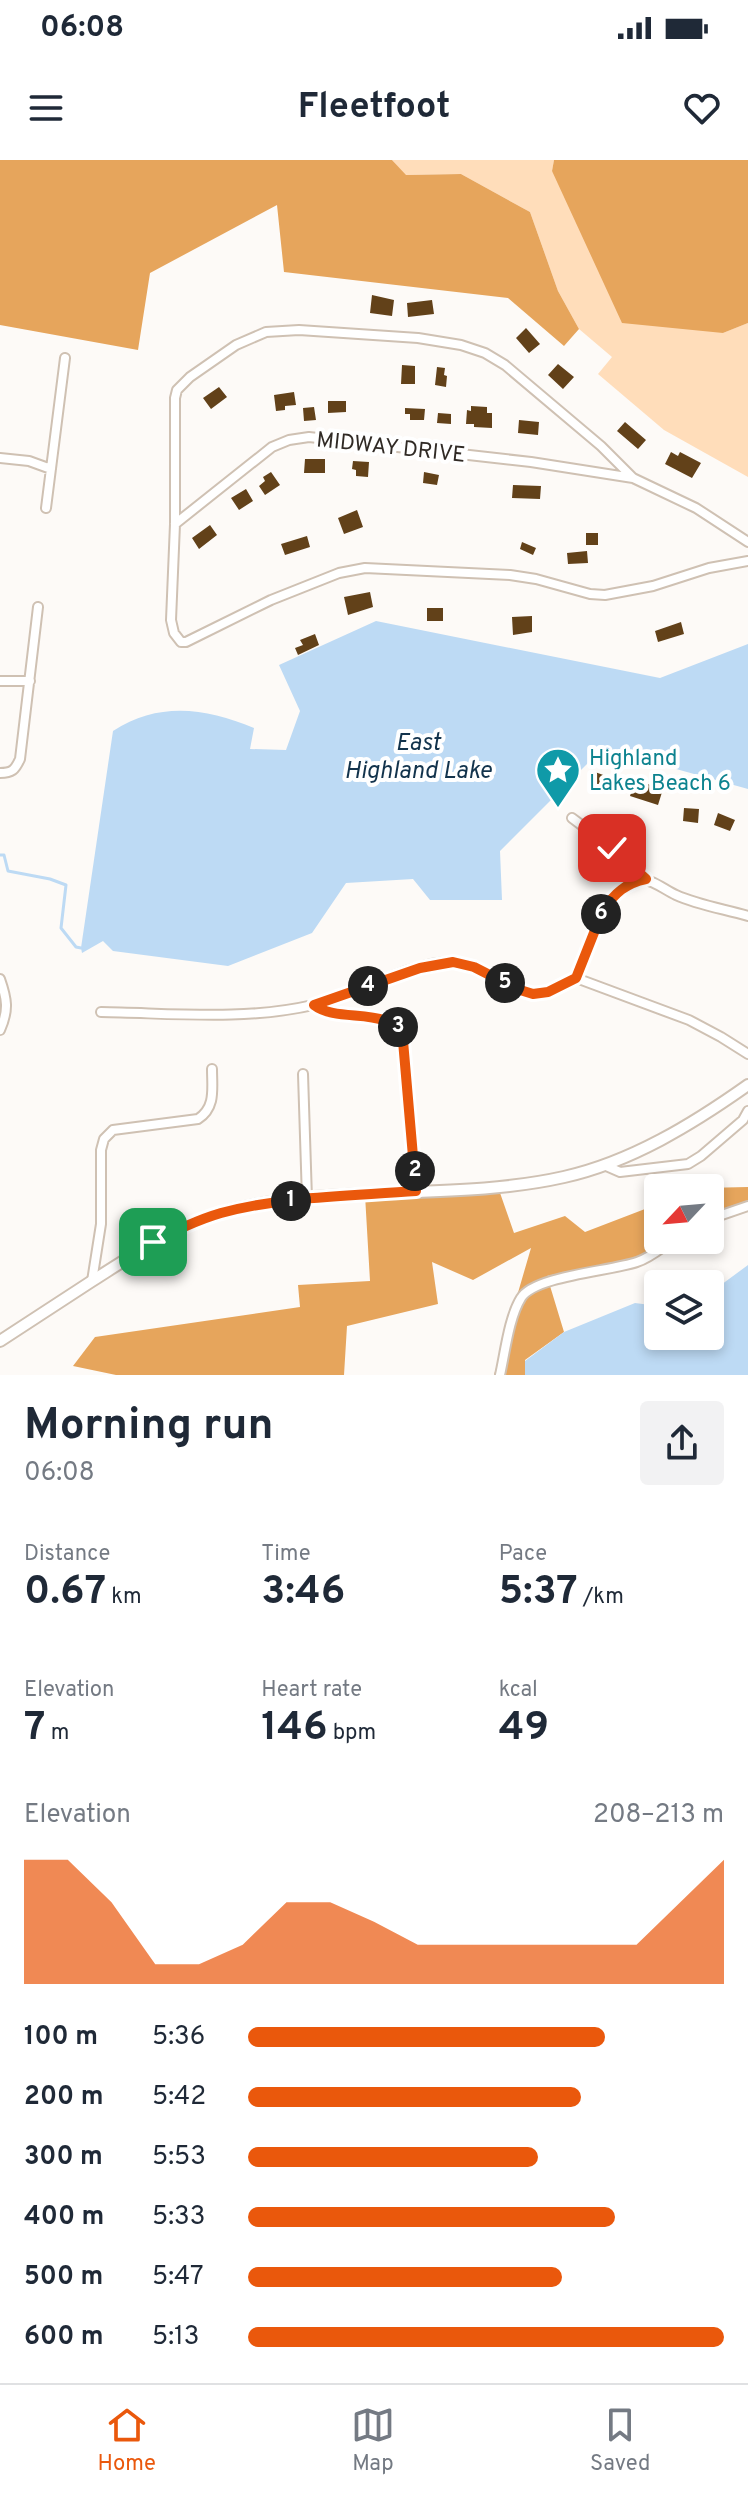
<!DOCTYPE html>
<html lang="en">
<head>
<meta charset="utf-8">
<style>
  body { margin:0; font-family:Overpass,sans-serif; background:#f2f2f3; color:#1f2937; height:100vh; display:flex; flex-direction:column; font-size:30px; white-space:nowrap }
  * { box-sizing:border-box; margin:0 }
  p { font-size:26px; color:#747a83 }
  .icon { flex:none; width:44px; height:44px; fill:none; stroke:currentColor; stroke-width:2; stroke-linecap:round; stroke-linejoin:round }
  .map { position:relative; height:1215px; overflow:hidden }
  .panel { display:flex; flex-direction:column; background:#fff; flex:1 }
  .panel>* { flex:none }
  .needle { width:52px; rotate:244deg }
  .buttons { position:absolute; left:644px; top:1014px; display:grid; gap:16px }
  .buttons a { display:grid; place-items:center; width:80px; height:80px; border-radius:8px; background:#fff; box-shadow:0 4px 12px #0003; font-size:40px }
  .pin { position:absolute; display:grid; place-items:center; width:68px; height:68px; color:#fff; margin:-34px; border-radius:16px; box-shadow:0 4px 12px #0006 }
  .km { position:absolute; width:40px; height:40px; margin:-20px; border-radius:50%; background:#222; color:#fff; font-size:22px; line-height:40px; text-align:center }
  .round { display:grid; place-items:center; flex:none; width:84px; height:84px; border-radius:8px; background:#f2f2f3 }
  .headline { display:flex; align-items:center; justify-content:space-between; height:136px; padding:0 24px }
  h1 { font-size:44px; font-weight:700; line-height:60px }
  .figures { display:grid; grid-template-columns:repeat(3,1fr); gap:12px; height:136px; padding:8px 24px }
  .figures div { display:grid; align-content:center }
  .figures b { font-size:40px; font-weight:700 }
  .figures small { font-size:22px; font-weight:400 }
  .figures p { font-size:22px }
  .chart { height:224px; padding:16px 24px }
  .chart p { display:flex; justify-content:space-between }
  .chart svg { width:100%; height:144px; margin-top:8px; fill:#ea580c; opacity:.7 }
  ul { padding:0 24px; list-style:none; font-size:26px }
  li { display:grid; grid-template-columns:128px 96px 1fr; align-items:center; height:60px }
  li i { height:20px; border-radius:10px; background:#ea580c }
  .status { display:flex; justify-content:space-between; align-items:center; height:56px; padding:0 40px; background:#fff; direction:ltr }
  .status svg { height:22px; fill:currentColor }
  header { display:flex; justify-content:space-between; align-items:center; height:104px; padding:0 24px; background:#fff; font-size:36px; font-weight:700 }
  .dock { display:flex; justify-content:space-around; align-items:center; height:112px; border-top:2px solid #e0e1e3; background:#fff; font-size:22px; color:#747a83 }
  .dock a { display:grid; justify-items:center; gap:4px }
  .dock .selected { color:#ea580c }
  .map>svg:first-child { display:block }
</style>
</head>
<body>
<div class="status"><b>06:08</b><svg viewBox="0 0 49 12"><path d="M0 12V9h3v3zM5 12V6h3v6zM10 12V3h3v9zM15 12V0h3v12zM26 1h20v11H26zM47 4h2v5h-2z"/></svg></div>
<header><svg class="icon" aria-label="menu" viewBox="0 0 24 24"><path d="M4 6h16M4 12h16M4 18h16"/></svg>Fleetfoot<svg class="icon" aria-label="heart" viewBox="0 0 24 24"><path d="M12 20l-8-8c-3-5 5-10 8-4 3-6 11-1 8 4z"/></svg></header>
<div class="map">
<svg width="748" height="1215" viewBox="0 0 748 1215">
  <rect width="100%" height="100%" fill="#fdfaf7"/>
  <path fill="#ffddba" d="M392,0h162l-2,11 171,162 25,-10v154l-84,-47 -66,-56 14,-17 -33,-28 -21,-38 -28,-79 -69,-38 -56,1z"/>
  <path fill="#e6a55c" d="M0,0h392l14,15 55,-1 69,38 28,79 21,38 -15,17 -56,-48 -224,-26 -7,-67 -127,68 -12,77 -138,-25z
    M554,0h194v163l-25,10 -101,-10 -70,-152z
    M748,1027v13l-38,21v-33h-7z
    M499,1030l15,43 51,-17 20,16 73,-28v36h17l-27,15 -101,21 17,56 -39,28v15h-31l37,-127 -58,32 -41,-18 6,42 -91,22 -3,49h-228l-43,-9 22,-29 205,-30 -2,-22 72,-4 -5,-86z"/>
  <path fill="#bddaf4" d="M376,461l284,57 88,-34v145l-115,-32 -42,3 -91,91 2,49h-72l-17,-21 -67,4 -34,50 -84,33 -115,-15 -10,-10 -21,12 -1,-5 32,-217c46,-30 93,-23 141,-3l-4,21 36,1 14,-39 -21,-46z
    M748,1105v110h-223v-14l39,-29 71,-29 23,3v30h52v-43z"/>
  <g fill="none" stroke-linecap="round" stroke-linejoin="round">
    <path stroke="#bddaf4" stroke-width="3" d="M0,695h4l4,16 42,8 16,6 -5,43 15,19 5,1"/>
  </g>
  <path fill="#624119" d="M372,135l22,5 -2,16 -22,-3z
    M432,140l2,14 -26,3 -1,-14z
    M526,168l14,16 -11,9 -13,-15z
    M558,204l16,13 -11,12 -15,-14z
    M402,205l13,1v18h-14z
    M437,207l8,1 -1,7 3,1 -1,11 -11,-2z
    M219,227l8,10 -16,12 -8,-11z
    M294,232l2,13 -11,1v4l-9,1 -2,-16z
    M328,241h18v11l-18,1z
    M471,246l16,1v6h5v15l-18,-1v-3h-8l1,-14 4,1z
    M314,247l2,13 -12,1 -1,-13z
    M405,248l20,1 -1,11h-14v-6h-5z
    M438,253l13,1v10l-14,-1z
    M519,260l20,2 -1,13 -20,-2z
    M625,262l21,18 -8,9 -21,-18z
    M671,292l7,4 2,-4 21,11 -9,15 -27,-14z
    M305,299h20v14h-21z
    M353,301l16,1 -1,15 -12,-1v-6l-4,-1z
    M271,312l9,13 -15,10 -6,-9 6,-5 -2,-4z
    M424,312l15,3 -2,10 -14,-2z
    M513,325l28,1 -1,13 -28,-1z
    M246,329l7,12 -14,9 -8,-12z
    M357,350l6,17 -19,7 -6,-16z
    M210,365l7,10 -18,14 -7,-11z
    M586,373h12v12h-12z
    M307,376l3,11 -25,8 -4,-11z
    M522,382l14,6 -3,7 -13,-6z
    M587,391l1,12 -20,1 -1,-11z
    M370,432l3,15 -25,8 -4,-18z
    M427,448h16v13h-16z
    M532,456v16l-19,3 -1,-18z
    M681,462l3,12 -26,8 -3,-11z
    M315,474l4,11 -21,10 -3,-7 8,-3 -3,-5z
    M592,611l17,6 -4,13 -17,-6z
    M635,620l28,9 -5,16 -28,-9z
    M684,648l15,1 -1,14 -15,-2z
    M718,653l17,7 -5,11 -16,-6z"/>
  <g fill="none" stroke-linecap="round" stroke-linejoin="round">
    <g stroke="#cfc1b3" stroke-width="12">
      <path id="minor" d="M0,298l29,3 22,8
        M46,348l19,-150
        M175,364l97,-77 17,-7 20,-3 222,25 102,16
        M748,382l-52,-34 -63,-30 -32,-32 -96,-81 -20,-12 -24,-8 -43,-7 -119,-8 -33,2 -30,13 -46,32 -13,13 -2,8v126l-4,96 3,13 7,9h5l85,-42 68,-27 26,-5 145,7 26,4 54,15 15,1 48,-9 56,-18 39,-7
        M0,521h30
        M0,613c12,0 15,-3 20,-14l18,-152
        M572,658l40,30 34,31
        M576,818l113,42 32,17 27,17
        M0,819c7,20 9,31 0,51
        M314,845c25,20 78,-2 89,36l13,150
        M101,852c70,1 143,9 212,-7 40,-9 101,-45 140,-43 54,4 62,55 123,16l27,-68c10,-14 21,-28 39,-30 10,-1 23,10 34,15 22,10 48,14 72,21
        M303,914l4,125
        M604,1005l16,7 68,-8 13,-8 42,-36 5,-9
        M710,1059l38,-13
        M92,1121l9,-57v-74l3,-11 9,-9 85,-11c18,-12 14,-30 14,-50
        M500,1215c5,-22 9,-58 21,-77 13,-22 90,-27 116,-36 13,-4 24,-14 36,-22"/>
    </g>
    <g stroke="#cfc1b3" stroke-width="14">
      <path id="tertiary" d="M0,1181c31,-20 61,-40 92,-60 41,-26 81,-54 128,-68 111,-31 233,-11 344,-36 67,-15 129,-53 184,-92"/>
    </g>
    <use href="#minor" stroke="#fff" stroke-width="8"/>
    <use href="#tertiary" stroke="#fff" stroke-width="10"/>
  </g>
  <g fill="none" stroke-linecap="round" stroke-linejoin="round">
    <g stroke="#fff" stroke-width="16">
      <path id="route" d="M153,1082c22,-11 44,-22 68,-29 63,-17 130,-17 195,-22l-13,-150c-11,-38 -63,-16 -89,-36l106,-37 33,-6 21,5 43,22 16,5 15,-2 28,-14 27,-68c12,-17 23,-27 43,-31l-34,-31"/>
    </g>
    <use href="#route" stroke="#ea580c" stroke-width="10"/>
  </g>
  <defs>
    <g id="sight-pin" transform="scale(2.3)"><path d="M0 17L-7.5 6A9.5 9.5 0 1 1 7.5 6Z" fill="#0f9aa8" stroke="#fff"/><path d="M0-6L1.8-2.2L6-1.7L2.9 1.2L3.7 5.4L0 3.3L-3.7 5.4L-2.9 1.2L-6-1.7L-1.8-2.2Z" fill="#fff"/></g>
  </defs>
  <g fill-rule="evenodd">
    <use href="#sight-pin" x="558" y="610"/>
  </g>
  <g text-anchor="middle" stroke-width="8" stroke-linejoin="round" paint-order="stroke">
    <g font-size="22" fill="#302a25" stroke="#fff">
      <text transform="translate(391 286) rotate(6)" y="8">MIDWAY DRIVE</text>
    </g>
    <g font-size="22" fill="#0d838f" stroke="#fff" text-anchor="start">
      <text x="589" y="605">Highland<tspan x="589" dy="25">Lakes Beach 6</tspan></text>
    </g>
    <g font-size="24" font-style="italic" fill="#12334c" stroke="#fff">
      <text x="418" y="590">East<tspan x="418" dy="28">Highland Lake</tspan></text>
    </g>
  </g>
</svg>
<div class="buttons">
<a><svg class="needle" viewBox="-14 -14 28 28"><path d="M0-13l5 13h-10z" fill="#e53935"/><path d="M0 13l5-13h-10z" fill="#747a83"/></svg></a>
<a><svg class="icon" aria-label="layers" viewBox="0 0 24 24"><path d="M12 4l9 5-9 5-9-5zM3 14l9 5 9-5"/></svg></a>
</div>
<div class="pin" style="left:153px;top:1082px;background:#1e9e55"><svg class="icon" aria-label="arrive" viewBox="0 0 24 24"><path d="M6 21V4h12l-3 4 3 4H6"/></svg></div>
<div class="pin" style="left:612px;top:688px;background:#d93025"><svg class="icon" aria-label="check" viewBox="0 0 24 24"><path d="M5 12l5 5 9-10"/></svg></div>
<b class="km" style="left:291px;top:1041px">1</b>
<b class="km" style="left:415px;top:1011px">2</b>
<b class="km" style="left:398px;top:867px">3</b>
<b class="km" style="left:368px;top:826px">4</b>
<b class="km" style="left:505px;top:823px">5</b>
<b class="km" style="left:601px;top:754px">6</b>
</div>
<section class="panel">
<div class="headline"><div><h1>Morning run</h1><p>06:08</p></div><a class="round"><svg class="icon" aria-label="share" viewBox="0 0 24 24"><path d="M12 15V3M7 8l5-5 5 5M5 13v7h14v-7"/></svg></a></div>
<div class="figures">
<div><p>Distance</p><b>0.67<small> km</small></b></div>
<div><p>Time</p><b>3:46</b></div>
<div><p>Pace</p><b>5:37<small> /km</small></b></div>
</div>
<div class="figures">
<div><p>Elevation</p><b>7<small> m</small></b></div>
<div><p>Heart rate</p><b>146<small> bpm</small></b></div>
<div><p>kcal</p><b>49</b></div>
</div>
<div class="chart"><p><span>Elevation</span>208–213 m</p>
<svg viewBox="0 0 160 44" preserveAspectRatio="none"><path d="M0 44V6L10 6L20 19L30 38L40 38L50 32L60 19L70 19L80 25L90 32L100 32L110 32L120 32L130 32L140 32L150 19L160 6V44z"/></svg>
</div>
<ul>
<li><b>100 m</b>5:36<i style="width:75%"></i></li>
<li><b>200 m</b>5:42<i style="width:70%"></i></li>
<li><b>300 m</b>5:53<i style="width:61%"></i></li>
<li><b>400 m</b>5:33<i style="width:77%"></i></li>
<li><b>500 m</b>5:47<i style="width:66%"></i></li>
<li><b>600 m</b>5:13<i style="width:100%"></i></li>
</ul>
</section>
<nav class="dock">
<a class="selected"><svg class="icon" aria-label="home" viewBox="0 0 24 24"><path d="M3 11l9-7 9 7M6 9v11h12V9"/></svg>Home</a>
<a><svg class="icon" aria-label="map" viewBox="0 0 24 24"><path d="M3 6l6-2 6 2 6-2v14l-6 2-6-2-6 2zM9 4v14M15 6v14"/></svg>Map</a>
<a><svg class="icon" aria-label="saved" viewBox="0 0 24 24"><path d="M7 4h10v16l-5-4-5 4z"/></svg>Saved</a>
</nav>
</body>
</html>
